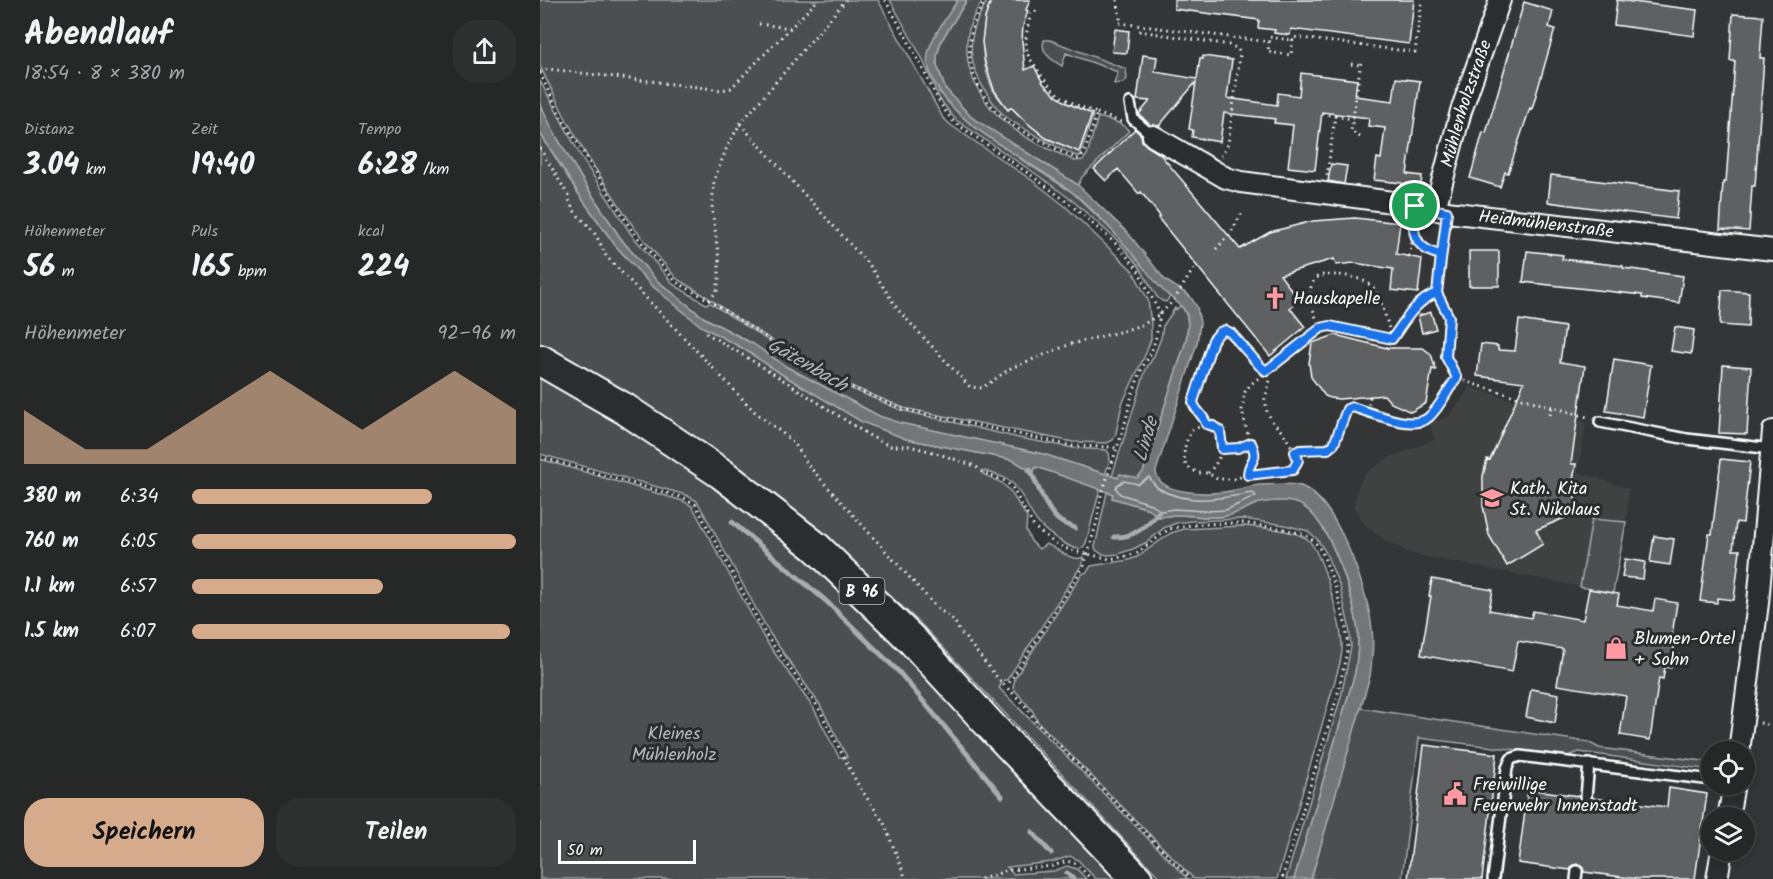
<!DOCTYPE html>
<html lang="de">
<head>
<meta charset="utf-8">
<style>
  body { margin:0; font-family:Kalam,sans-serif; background:#2e3030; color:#f1f3f6; height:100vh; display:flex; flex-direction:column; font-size:22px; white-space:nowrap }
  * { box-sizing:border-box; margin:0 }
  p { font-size:20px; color:#a4a6a8 }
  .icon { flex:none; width:33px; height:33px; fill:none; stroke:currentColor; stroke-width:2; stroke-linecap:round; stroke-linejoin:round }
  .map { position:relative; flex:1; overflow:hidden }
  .side { display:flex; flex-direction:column; background:#262828; width:540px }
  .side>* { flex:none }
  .buttons { position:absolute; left:1161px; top:741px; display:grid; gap:12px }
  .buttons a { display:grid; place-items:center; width:54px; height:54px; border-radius:50%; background:#262828; box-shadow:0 3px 9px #0003,0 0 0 2px #424445; font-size:30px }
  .scale { position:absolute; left:18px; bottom:15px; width:138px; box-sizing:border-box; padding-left:6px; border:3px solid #fff; border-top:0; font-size:16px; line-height:21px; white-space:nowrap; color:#fff; -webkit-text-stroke:4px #2a2d2e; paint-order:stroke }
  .pin { position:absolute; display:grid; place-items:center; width:51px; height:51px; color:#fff; margin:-26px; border:3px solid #fff; border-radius:50%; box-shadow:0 2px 6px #0007 }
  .round { display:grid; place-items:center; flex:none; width:63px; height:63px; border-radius:24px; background:#2e3030 }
  .headline { display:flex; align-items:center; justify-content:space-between; height:102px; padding:0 24px }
  h1 { font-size:33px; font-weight:800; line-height:45px }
  .metrics { display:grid; grid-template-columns:repeat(3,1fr); gap:9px; height:102px; padding:6px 24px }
  .metrics div { display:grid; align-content:center }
  .metrics b { font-size:30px; font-weight:800 }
  .metrics small { font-size:16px; font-weight:400 }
  .metrics p { font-size:16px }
  .chart { height:168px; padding:12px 24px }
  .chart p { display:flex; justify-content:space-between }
  .chart svg { width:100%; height:108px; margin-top:6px; fill:#d6ab8b; opacity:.7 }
  .primary-button { display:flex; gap:12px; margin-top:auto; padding:12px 24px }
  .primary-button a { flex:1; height:69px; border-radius:24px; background:#d6ab8b; color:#111; font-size:24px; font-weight:800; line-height:69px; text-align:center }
  .primary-button a+a { background:#2e3030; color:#f1f3f6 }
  ul { padding:0 24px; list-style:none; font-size:20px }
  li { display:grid; grid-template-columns:96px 72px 1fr; align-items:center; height:45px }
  li i { height:15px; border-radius:8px; background:#d6ab8b }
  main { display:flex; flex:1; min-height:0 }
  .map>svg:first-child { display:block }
</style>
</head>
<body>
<main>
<section class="side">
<div class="headline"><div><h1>Abendlauf</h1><p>18:54 · 8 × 380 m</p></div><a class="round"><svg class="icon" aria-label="share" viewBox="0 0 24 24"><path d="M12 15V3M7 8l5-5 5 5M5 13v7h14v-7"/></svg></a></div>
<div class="metrics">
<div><p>Distanz</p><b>3.04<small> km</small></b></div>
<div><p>Zeit</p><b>19:40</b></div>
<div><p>Tempo</p><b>6:28<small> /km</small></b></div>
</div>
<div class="metrics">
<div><p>Höhenmeter</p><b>56<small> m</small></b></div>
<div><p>Puls</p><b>165<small> bpm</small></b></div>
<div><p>kcal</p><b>224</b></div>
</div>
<div class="chart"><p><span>Höhenmeter</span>92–96 m</p>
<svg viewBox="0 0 160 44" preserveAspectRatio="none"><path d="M0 44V22L10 30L20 38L30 38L40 38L50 30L60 22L70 14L80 6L90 14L100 22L110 30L120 22L130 14L140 6L150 14L160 22V44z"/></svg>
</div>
<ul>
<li><b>380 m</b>6:34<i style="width:74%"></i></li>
<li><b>760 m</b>6:05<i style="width:100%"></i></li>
<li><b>1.1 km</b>6:57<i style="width:59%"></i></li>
<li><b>1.5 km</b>6:07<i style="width:98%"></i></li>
</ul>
<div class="primary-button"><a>Speichern</a><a>Teilen</a></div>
</section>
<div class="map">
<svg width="1233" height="879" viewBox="0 0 1233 879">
  <rect width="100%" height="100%" fill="#333536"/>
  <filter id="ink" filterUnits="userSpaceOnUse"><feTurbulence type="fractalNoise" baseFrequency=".0167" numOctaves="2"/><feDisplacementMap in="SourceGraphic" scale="12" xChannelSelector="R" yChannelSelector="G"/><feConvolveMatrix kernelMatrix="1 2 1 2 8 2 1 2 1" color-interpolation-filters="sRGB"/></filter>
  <g filter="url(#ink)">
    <path fill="#404243" d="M930,387l113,34 3,3 -8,48 51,17 -3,33 -13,71 -201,-39 -29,-15 -18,-14 -11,-18 3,-18 7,-14 22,-16 48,-19 -4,-18 19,-5z"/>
    <path fill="#4c4f50" stroke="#a6a7a8" stroke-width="1.5" d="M0,0h338l65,118 9,8 81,55 32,25 68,65 15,29 3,24v15l-5,14 -24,51 -6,29 -3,7 -6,3 -34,-1 -169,-34 -58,-24 -47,-27 -61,-38 -31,-22 -30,-18 -42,-50 -48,-73 -23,-41 -24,-49z
      M350,0h68l-24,38 5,54 84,69 49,31 49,47 49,58 -4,5 -4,-1 -5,-4 -18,-31 -21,-25 -45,-40 -34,-25 -83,-56 -6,-7 -11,-15 -17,-40z
      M427,0h16c-35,50 -9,103 38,134 16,11 36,18 54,27l8,-1 4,-5 11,-38c11,3 24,5 31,14l-47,46 -4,8 -107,-68 -26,-29 -8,-23v-9l4,-15z
      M448,0h3c-10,29 -12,61 2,90 4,7 10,13 15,19l3,-2c23,25 37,31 68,44l13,-37 1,2 -13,40h-4c-24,-12 -48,-23 -70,-39 -8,-6 -15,-17 -20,-25 -21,-33 -19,-60 2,-92z
      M504,40h6l76,29 1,10 -4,4 -9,1 4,-12 -52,-19 -4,13c-10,-6 -22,-13 -18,-26z
      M0,81l43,79 48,74 43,51 32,19 5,-1 84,55 50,28 56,24 118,28 55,10 33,2c6,7 1,16 -2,24l-62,-20 -143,-31 -21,-7 -92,-49 -34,-23 -50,-27 -48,-38 -34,-40 -38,-58 -30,-50 -13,-28z
      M0,133l40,63 35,49 36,40 132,90 123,64 107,21 13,8 8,2 3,-3 63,22 -14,54c-2,3 -2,5 -6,6 -9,1 -34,-17 -40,-24 -12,-12 -16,-32 -29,-43 -7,-6 -18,-8 -26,-11l-2,3 19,9 8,8 17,26 -1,13 5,11 8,8 7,-5c11,4 26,19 38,13l-3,9 -74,114h-3l-5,8 189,191h-27l-243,-258 -93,-84 -285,-189z
      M641,305c9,12 7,22 5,36l-43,132 -6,5 -17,-4 -2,4 -6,-2 34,-107 8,-13 7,-18 2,-12 12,-18 2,1z
      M0,374l178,110 91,73 92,90 217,232h-22l-18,-19 -8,-4 -18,6 -45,5 6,7 41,-3 13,-5 10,3 9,10h-546v-420l143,42 9,5 72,132 50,71 25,48h8l-27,-52 -50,-71 -73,-133 -11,-6 -146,-41z
      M567,492l6,2 -1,4 37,11 9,8c6,0 12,-2 18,-2 17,0 34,5 50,1 11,-2 21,-8 30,-12 10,-3 27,-4 37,-2 35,6 62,99 65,130 1,14 -1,27 -3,41l-61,206h-8l55,-182 10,-50 -2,-21 -9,-39 -15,-36 -8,-12 -9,-8 -23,-6 -42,-6 -52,2 -15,2 -12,5 -17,14 -14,7 -15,5 -9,1 -7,-1 -6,-4 -1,-3z
      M1052,519l34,3 -13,71 -33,-6z
      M704,526c18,2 48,3 63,13 15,11 36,89 35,109 0,7 -2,15 -4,22l-61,209h-83l-156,-157 -6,-12 -19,-22 2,-10 67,-104 5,-2 4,-6 38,-6 8,-3 34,-24 13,-4z
      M820,708l228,34 11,6 112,14v8l-132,-18 -12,4 -148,-18 -17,141h-91z"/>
    <path fill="#737576" stroke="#abacad" stroke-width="1.5" d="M418,0h9l-26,41 -4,15v9l8,23 26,29 107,68 50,48 37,47 25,16 7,11 3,16 -3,20 -41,128c1,24 50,23 68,21 12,-1 24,-6 36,-7 11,0 26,-2 37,0 39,8 72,109 75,145 2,15 0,31 -2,46l-59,203h-17l61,-206c2,-14 4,-27 3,-41 -3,-31 -30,-124 -65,-130 -10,-2 -27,-1 -37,2 -10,4 -19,10 -30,12 -17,3 -33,-1 -50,-1 -6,0 -12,2 -18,2l-9,-8 -37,-11 1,-4 -76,-27 -2,1 -2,8 -3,-1 -4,-7 -13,-8 -107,-21 -44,-17 -79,-47 -41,-27 -41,-22 -50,-41 -36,-40 -35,-49 -40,-63v-30l13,28 30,50 38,58 34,40 48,38 50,27 34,23 92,49 21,7 143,31 75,24 2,-4 17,4 6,-6 43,-131c7,-39 -6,-31 -28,-56 -27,-32 -53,-67 -86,-93 -43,-34 -131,-69 -144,-127 -5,-19 20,-49 30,-65z"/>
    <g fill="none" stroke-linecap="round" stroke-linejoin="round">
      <path stroke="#c7c8c8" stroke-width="1.5" d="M609,477c3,4 5,8 9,11 28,18 66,10 95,5l3,3 -30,14 -21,1 -31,-2 -13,2 -10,-7 -31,-10 -4,-6 1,-3 7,-4 14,3z"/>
      <path stroke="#abacad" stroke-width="5" d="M490,469c7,15 17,44 31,53 4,2 9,4 14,6
        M192,522l94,79 73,71 103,124
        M574,537c20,1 33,-11 45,-25
        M492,832l19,21
        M527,873l6,6"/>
    </g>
    <path fill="#5f6162" stroke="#fff" stroke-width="1.5" d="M451,0h39l-4,10 2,1 -5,15 -1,15 3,29 9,-4 9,17 11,11 13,9 25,11 -13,38 -33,-14 -20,-16 -15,-15 -3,3 -14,-20 -9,-27 -3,-21 3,-24z
      M634,0h240l-5,44 -118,-15 -1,6 -16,-2 1,-3 -17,-2 1,-8 -85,-11z
      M1077,0l80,10 -3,26 -80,-11z
      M984,2l29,9 -4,16 6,2 -23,80 -2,-1 -22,65 -3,-1 -5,15 -30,-9 13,-46 3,1z
      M1193,14l30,2 -3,42h4l-9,128h-3l-3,45 -29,-2 3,-47h3l9,-121h-5z
      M575,29l14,2 -2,22 -15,-1z
      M603,55l14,2 -2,15 42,7 3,-21 3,1v-3l29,4 -5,38 50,7 1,-12 21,3 2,-23 56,7 -2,16 38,5 3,-23 24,3 -13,93 15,2 -2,16 -19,-2 1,-7 -28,-3 3,-22 4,1 4,-31 -17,-2 1,-8 -47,-6 -7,58 -27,-3 5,-42 -19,-2 1,-4 -51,-6 -4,29 -28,-5 1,-7 -4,-1 7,-47 -37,44 -9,-1 -11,-11 11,-13 -13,-1z
      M595,129l6,6 1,6 5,5 13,8 80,95 30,-17 43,-11 42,-3 45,5 -4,31 26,5 -4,34 -27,-3 2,-21 -39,-6 -18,2 -2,-6 -54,16 19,25 -9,8 15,19 -35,29 -112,-138 2,-2 -19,-24 -2,2 -21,-25 -12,12 -12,-12z
      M791,164l16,2 -3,18 -16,-3z
      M1011,175l128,16 -3,28 -128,-17z
      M929,251h30v35h-30z
      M987,251l36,4 -1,4 61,7v2l60,8 -4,27 -37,-5v-3l-119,-13z
      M1182,290l27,2 -1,35 -28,-2z
      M891,312l5,17 -14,4 -4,-17z
      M979,320l46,7 -5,35 25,4 -14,98h5l-5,26 10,21 -45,19 7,14 -36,22 -18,-31 -6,-29v-30l4,-17 3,1 34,-78 -47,-6 4,-32 17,2v4l17,1z
      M1135,327l19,3 -3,24 -20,-3z
      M795,335l52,13h36l8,6 5,16 -4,-1 -6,34 -15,9 -20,-9 -7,-8 -45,4 -9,-1 -5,-2 -14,-19 -2,-14 3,-20z
      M1074,359l37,6 -8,52 -37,-6z
      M1183,365l28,2 -4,67 -28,-1z
      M1181,459l29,3 -7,61 -7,-1 -3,28h7l-6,50 -17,-2v5l-17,-2 9,-67h3z
      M1114,536l20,3 -4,26 -20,-3z
      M1085,559l20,3 -2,17 -21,-2z
      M892,579l61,11 -4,20 42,8 2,-7 50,9 6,-31 30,5 -2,11 36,6 2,-12 22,4 -5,32 4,1 -5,32 -6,-1 -2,12 -4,-1 -9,62 -30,-5 6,-39 -69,-11 6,-36 -45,-8 -6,31 -91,-17 10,-59h-2z
      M991,689l28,5 -4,29 -29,-6z
      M884,745l73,9 -15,125h-74z
      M1129,788l38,6 -12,85h-57l-54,-7 -1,-4 -5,-4 -4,1 -4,5 -52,-7 10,-74 51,7 1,4 5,4 4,-1 4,-5 74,9z"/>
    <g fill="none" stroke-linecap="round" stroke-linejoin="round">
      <g stroke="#fff" stroke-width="14">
        <path id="lane" d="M590,103l3,16 20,17
          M1060,422l87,17 85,10
          M1046,797l3,-33
          M953,879l14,-111 4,-9 9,-3 192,24
          M1036,879l1,-8"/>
      </g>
      <g stroke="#fff" stroke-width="24">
        <g id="street">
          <path id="s1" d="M613,136l73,42 15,4 174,23 32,7 326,38"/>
          <path id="s2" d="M895,209l26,-98 39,-111"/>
          <path d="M1199,752l19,-149 15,-172"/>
          <path d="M1188,818l6,-34"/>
          <path d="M1177,879l5,-29"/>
        </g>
      </g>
      <g stroke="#fff" stroke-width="34">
        <path id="primary" d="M0,360l85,49 97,65 94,73 96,93 79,86 146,153"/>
      </g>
      <path stroke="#fff" stroke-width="3" stroke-dasharray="1.5 4.5" stroke-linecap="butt" d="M345,0c11,19 22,38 32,58 12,22 20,45 37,64l81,56 34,25 47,41 21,24 23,46 -4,23 -5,16 -9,15 -10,27 -8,32 -24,72 -3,22 -13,45 -77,120
        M446,0c-28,41 -19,84 16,117 12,11 29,19 44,26 10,6 22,13 33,16l5,-5 13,-41c-27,-10 -44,-17 -59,-43 -2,-4 -5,-7 -8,-11 -8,-14 -2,-33 1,-46l8,-3
        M577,0l3,18 -1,5 150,19 -1,10 23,3 2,-18 122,15 7,-52
        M219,24l31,4
        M599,31l91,14 8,4 2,6 -12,89 -7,12
        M729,42v-5l23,3
        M811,64l9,1
        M0,72l8,-3 174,21 9,-2 87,-88
        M0,73l21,44 72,115 43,50 33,18 88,58 49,27 56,24 171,37 40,1 5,2
        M557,113l24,9
        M782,114l13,2 -8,60
        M795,116l18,3
        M200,124l130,142 28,44 72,77 12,1 29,-20 60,-24 52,-13 21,-7 16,-10 14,-14 22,-35
        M820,137l-9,-6 10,-70
        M0,148l28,47c4,20 13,21 24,35 6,7 10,18 14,26l149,156 31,24 12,12 9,16 132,146c10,5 16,10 20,20l41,51 24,23 14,20 153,155
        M873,222c0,18 10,29 28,33
        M905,230l-8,63 12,24 -3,40 8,18 9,6 124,36
        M676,249l14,-15 13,-23
        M869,256l3,-14 4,-5
        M169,300l8,-9 2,-12v-20l-7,-51 2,-28 13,-33 13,-23 106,-124
        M781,328c-7,-13 -19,-42 -2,-52 5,-2 13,-1 19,-1 13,1 29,4 37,15 7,10 13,36 17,49
        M166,333l60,36 104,67 20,10h19l24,6 42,14 9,7 21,8 7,6 22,40 23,18 16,6 37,8 17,-3 10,-3 32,-24 15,-3 18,-2 41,-1 41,6 22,6 9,7 7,10 14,37 10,38 2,20 -11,50 -55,182
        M847,348c11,-20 27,-47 50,-55
        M830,397l-2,15c22,6 50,21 67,-2 8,-10 14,-22 22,-32
        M828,412l-16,-5 -5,2 -13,35 -6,5 -28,1 -5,2 -12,-19 -11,-12 -5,-10 -2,-12 5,-19 -4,-9 -6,-5 -29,-33 -6,-3 -6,2 -6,8 -20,62c2,9 11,13 13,22l-14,6c-7,12 -10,22 -6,36l12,7h10l9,6h16l15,-4v-5l7,-12v-7l-8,-19 -5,-22 3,-18 5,-7 54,-45 17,-12 10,-2 61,13
        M1010,415l2,-8
        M666,424c26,6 17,35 2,49
        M682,449l16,-1 13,-5
        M0,457l144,41 11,6 72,133 51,70 39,76 27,40 22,56
        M708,475l45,-5 4,-10 -2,-7
        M1133,655l13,2
        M1220,723l13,2
        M441,879l28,-9 44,-4 14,-5 10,3 14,15"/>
      <use href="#lane" stroke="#2a2d2e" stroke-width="9"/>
      <use href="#street" stroke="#2a2d2e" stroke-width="20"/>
      <use href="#primary" stroke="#2a2d2e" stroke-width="30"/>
    </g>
  </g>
  <g fill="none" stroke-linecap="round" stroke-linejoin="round" filter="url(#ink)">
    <g stroke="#fff" stroke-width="12">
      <path id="route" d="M875,206c-4,24 -2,43 26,49l-4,38c-21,7 -33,29 -45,46l-62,-13 -9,2 -55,43 -6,-5 -29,-33 -6,-3 -5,2 -7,8 -20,62c2,9 11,13 13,22l7,2 7,5 2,18 16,-1 13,-5c9,19 -3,17 -3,32l45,-5 5,-10 -3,-8 5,-2 28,-1 6,-5 13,-35 5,-2c19,5 61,25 77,10 12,-11 18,-27 28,-39l-11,-21 3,-40 -12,-24 10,-81 -32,-6"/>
    </g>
    <use href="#route" stroke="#1a73e8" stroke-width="8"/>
  </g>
  <defs>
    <g id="church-bare" transform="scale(1.8)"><path d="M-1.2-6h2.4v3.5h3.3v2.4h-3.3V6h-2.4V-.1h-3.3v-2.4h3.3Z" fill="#ff9aa2" stroke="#2a2d2e" stroke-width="2.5" paint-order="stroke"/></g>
    <g id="school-bare" transform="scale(1.8)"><path d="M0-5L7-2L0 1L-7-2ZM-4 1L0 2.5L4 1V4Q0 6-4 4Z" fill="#ff9aa2" stroke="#2a2d2e" stroke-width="2.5" paint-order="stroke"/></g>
    <g id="shop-bare" transform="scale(1.8)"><path d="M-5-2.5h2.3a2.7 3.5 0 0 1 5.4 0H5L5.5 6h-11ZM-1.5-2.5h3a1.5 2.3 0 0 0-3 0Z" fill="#ff9aa2" stroke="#2a2d2e" stroke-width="2.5" paint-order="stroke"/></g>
    <g id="civic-bare" transform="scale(1.8)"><path d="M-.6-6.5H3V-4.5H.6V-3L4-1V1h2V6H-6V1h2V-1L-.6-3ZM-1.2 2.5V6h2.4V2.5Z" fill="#ff9aa2" stroke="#2a2d2e" stroke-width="2.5" paint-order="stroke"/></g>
  </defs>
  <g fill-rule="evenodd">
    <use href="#church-bare" x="735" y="298"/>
    <use href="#school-bare" x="952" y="498"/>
    <use href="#shop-bare" x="1076" y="648"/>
    <use href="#civic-bare" x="915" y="794"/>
  </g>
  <g text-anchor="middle" stroke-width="6" stroke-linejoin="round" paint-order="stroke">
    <rect fill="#2a2d2e" stroke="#bfc0c0" stroke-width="1.5" x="299.5" y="578" width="45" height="26" rx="4.5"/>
    <g font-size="16" font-weight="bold" fill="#fff">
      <text x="322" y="597">B 96</text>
    </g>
    <g font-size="18" fill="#fff" stroke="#2a2d2e">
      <text dy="6" stroke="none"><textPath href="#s2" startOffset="110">Mühlenholzstraße</textPath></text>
      <text dy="6" stroke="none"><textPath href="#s1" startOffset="408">Heidmühlenstraße</textPath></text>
    </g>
    <g font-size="18" fill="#fff" stroke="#2a2d2e" text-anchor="start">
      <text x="753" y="304">Hauskapelle</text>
      <text x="970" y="494">Kath. Kita<tspan x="970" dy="21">St. Nikolaus</tspan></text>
      <text x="1094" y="644">Blumen-Ortel<tspan x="1094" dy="21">+ Sohn</tspan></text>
      <text x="933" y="790">Freiwillige<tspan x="933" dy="21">Feuerwehr Innenstadt</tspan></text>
    </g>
    <g font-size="18" fill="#b7b9b9" stroke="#2a2d2e">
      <text x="134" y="739">Kleines<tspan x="134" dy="21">Mühlenholz</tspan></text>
    </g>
    <g font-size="20" font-style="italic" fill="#b2b3b4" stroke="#2a2d2e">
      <text transform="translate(268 364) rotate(30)" y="7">Gätenbach</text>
      <text transform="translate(605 439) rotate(-74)" y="7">Linde</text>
    </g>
  </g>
</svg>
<div class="buttons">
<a><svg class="icon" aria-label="locate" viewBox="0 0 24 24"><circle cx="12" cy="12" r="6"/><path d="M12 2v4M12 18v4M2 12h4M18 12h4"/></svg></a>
<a><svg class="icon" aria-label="layers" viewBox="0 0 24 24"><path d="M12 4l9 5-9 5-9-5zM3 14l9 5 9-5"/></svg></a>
</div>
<div class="scale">50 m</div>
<div class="pin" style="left:875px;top:206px;background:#1e9e55"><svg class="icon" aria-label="arrive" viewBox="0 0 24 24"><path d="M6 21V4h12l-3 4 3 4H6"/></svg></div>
</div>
</main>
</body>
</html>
